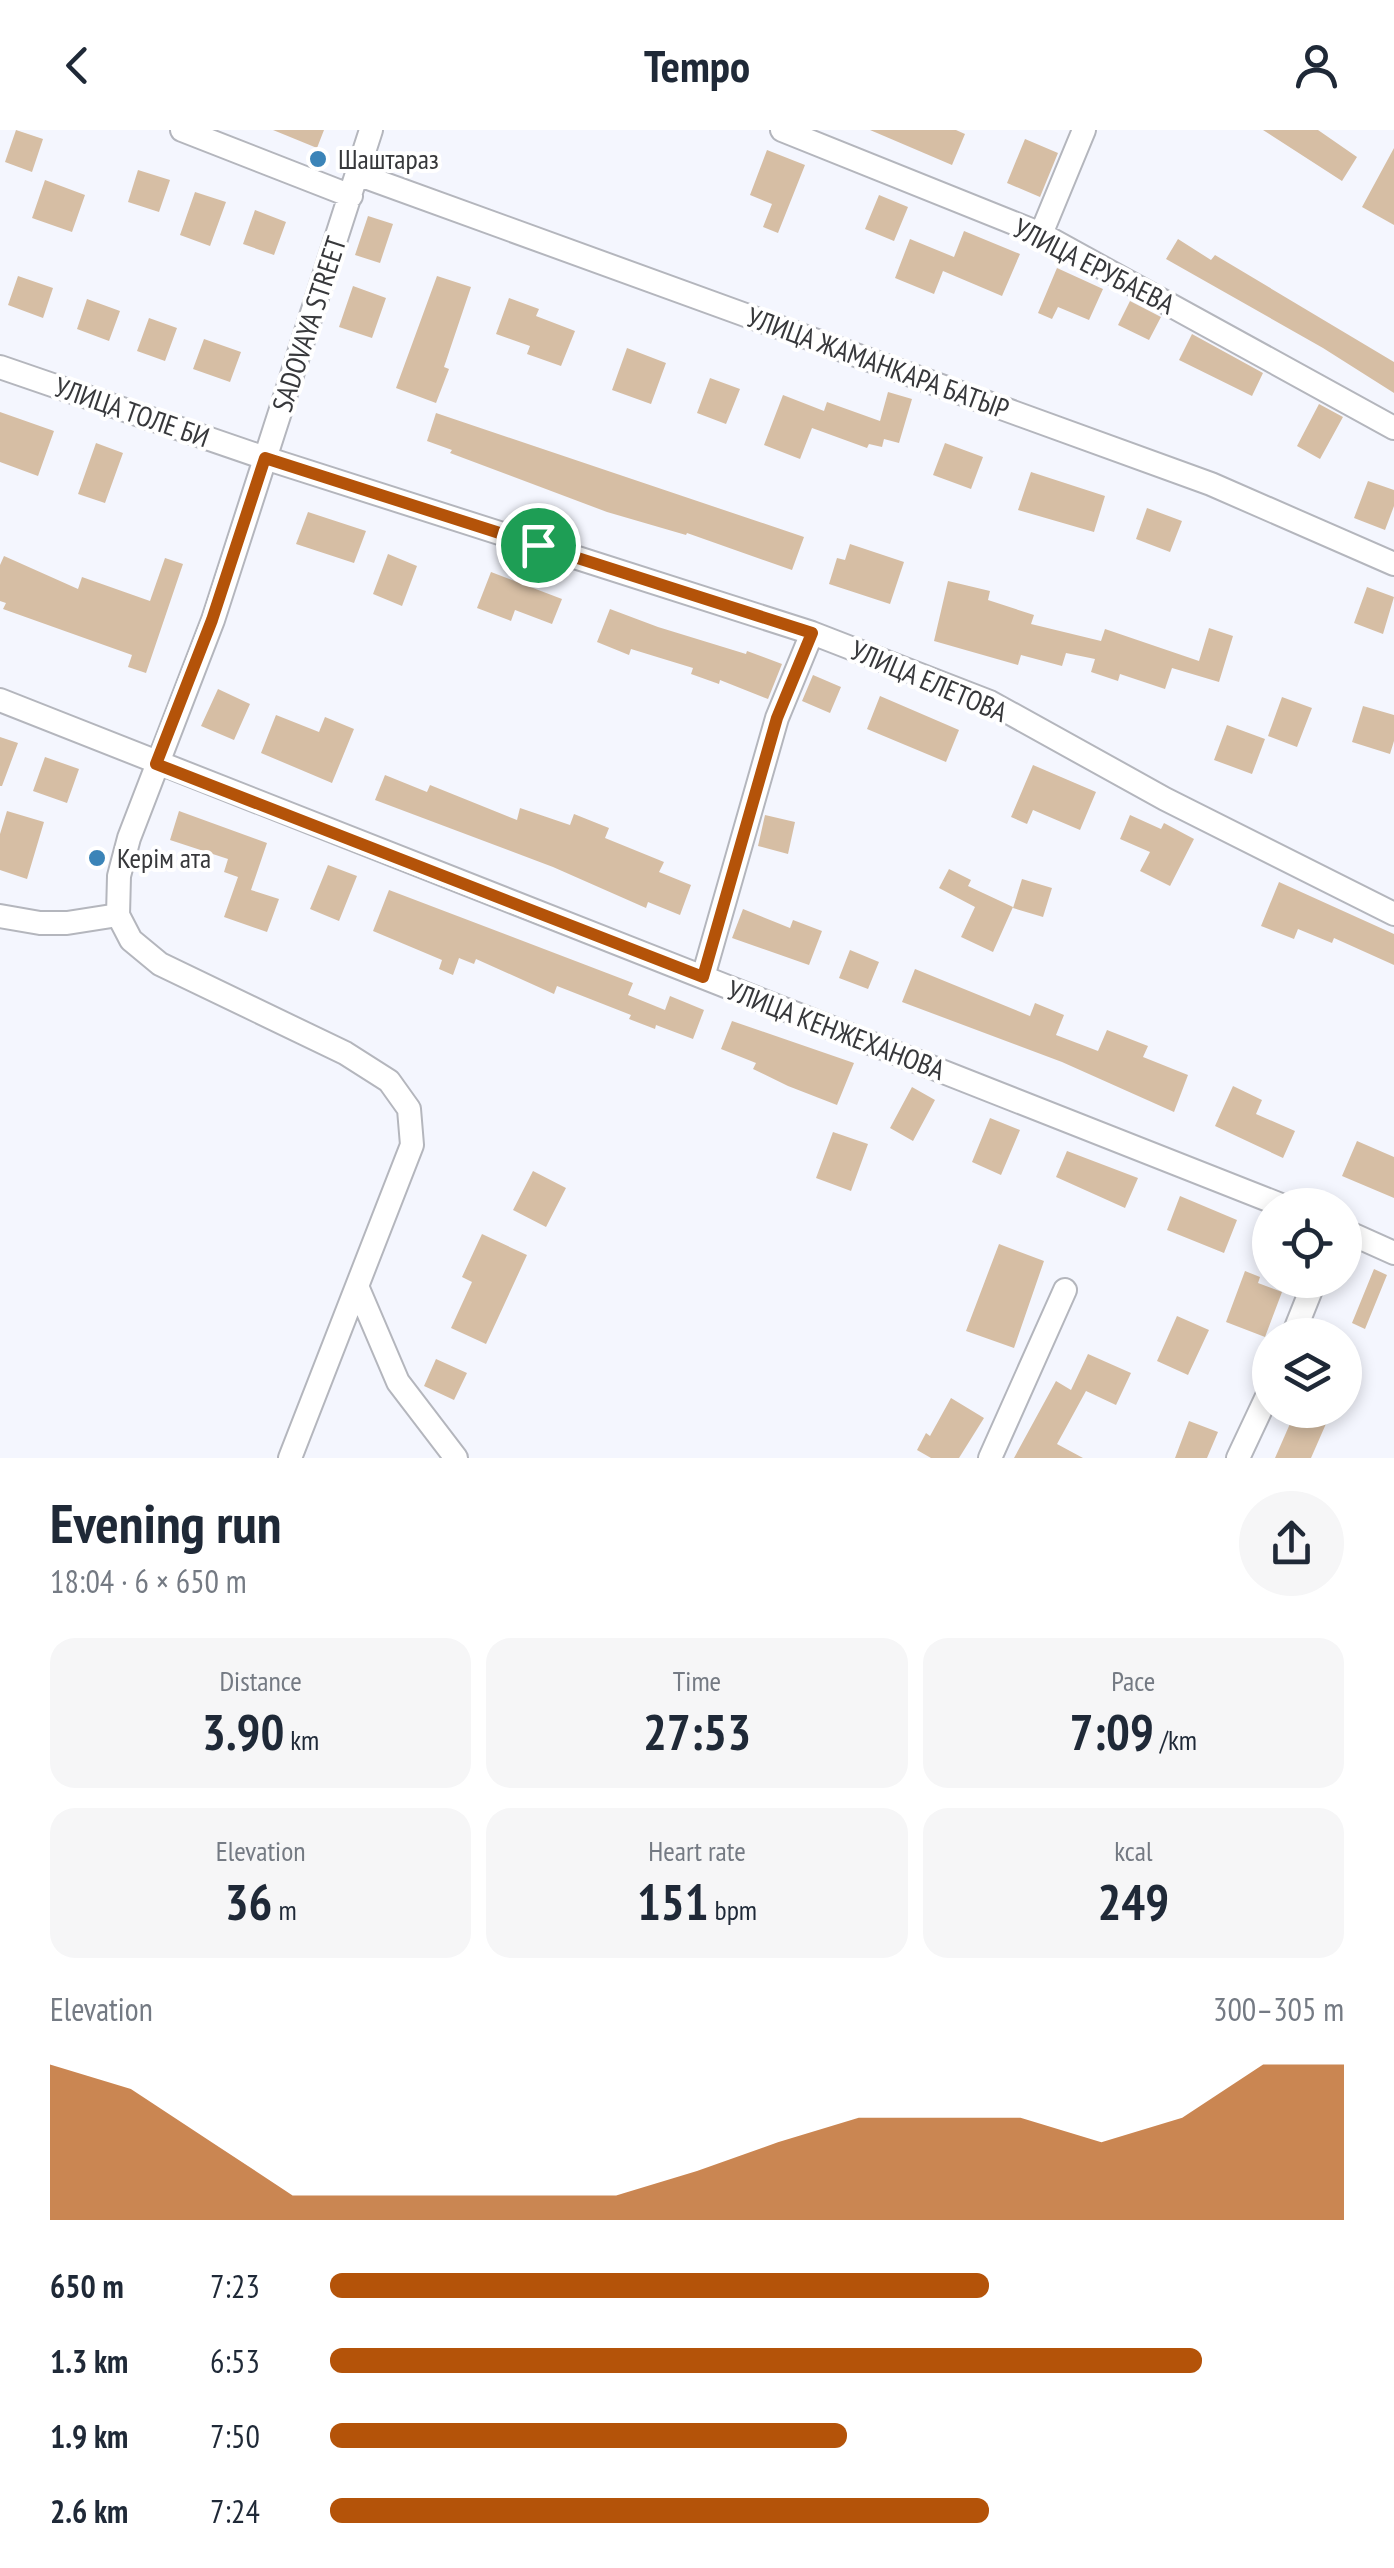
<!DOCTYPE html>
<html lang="en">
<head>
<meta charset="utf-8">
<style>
  body { margin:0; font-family:"PT Sans Narrow",sans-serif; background:#f6f6f7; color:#1f2937; height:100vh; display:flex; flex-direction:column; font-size:38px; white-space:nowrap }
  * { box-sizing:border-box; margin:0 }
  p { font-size:32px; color:#747a83 }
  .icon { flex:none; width:55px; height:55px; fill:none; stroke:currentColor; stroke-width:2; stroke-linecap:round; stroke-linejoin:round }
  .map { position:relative; height:1328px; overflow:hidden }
  .panel { display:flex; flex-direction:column; background:#fff; flex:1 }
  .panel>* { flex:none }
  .fabs { position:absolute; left:1252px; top:1058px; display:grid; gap:20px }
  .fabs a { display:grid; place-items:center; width:110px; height:110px; border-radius:50%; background:#fff; box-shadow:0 5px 15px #0003; font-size:50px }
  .pin { position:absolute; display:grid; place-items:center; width:85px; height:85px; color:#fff; margin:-42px; border:5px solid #fff; border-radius:50%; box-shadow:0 2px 10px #0007 }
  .round { display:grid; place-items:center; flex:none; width:105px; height:105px; border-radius:52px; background:#f6f6f7 }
  .headline { display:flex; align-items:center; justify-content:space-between; height:170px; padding:0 50px }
  h1 { font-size:55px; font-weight:600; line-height:75px }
  .metrics { display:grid; grid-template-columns:repeat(3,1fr); gap:15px; height:170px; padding:10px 50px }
  .metrics div { display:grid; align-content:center; border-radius:25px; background:#f6f6f7; text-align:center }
  .metrics b { font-size:50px; font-weight:600 }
  .metrics small { font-size:28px; font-weight:400 }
  .metrics p { font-size:28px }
  .chart { height:280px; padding:20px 50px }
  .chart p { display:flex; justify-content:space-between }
  .chart svg { width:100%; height:180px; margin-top:10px; fill:#b45309; opacity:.7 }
  ul { padding:0 50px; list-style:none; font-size:32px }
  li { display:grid; grid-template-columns:160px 120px 1fr; align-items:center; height:75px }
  li i { height:25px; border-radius:12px; background:#b45309 }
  header { display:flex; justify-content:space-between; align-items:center; height:130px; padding:0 50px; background:#fff; font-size:45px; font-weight:600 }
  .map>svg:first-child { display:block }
</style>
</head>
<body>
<header><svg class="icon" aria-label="back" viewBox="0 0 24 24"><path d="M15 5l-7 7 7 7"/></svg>Tempo<svg class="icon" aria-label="person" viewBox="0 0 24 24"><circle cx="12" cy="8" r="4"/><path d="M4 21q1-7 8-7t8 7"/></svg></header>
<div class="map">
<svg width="1394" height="1328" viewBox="0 0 1394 1328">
  <rect width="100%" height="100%" fill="#f4f6fe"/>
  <path fill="#d6bea4" d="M16,0l27,9 -11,33 -27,-10z
    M273,0h51l-7,18z
    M870,0h86l9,4 -13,31z
    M1263,0h55l39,27 -15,24z
    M1025,9l33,14 -18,44 -33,-14z
    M1394,18v77l-32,-18z
    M767,20l38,15 -27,68 -15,-6 9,-23 -22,-9z
    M138,40l32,10 -11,32 -31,-10z
    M45,50l40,15 -13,37 -40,-14z
    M195,62l31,10 -16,44 -30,-11z
    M879,65l29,12 -14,34 -29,-12z
    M255,80l31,12 -12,33 -31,-11z
    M368,86l25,8 -13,39 -25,-8z
    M964,101l56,23 -18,42 -59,-25 -9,23 -39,-16 15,-39 44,18z
    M1178,109l33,21 4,-5 179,107v31l-71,-45 -157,-89z
    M1057,138l46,21 -14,31 -31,-13 -6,12 -14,-6z
    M18,146l35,12 -10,30 -35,-13z
    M437,146l34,11 -27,80 5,2 -13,34 -40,-15z
    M353,156l33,12 -14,40 -33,-11z
    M509,168l30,11 -3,7 39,15 -14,35 -34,-12 3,-8 -34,-12z
    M87,169l33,12 -11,30 -32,-12z
    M1130,171l31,16 -12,23 -31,-15z
    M149,188l28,10 -12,33 -28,-10z
    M1192,204l71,39 -11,23 -73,-36z
    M204,209l37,13 -11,30 -37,-13z
    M627,218l39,15 -15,41 -39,-14z
    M710,248l30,11 -14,35 -29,-11z
    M888,262l24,7 -13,44 -15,-4 -2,8 -13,-3 -2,4 -55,-20 -12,31 -36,-14 19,-50 41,16 3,-9 53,19z
    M1319,274l24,13 -23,42 -23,-13z
    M0,282l54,19 -16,45 -38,-14z
    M436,283l368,124 -12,33 -105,-37 -1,2 -79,-23 -157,-59 2,-3 -25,-9z
    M96,313l27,10 -18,50 -27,-9z
    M945,313l38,14 -12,32 -38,-14z
    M1031,342l74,24 -11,36 -76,-22z
    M1368,351l26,9v16l-9,24 -31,-12z
    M1147,378l35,13 -12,31 -34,-13z
    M308,382l58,19 -12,32 -58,-19z
    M850,414l54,18 -14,42 -61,-20 8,-26 8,2z
    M388,424l29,12 -15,40 -29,-12z
    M4,426l74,33 4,-12 68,24 15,-43 18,6 -37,109 -18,-6 4,-12 -129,-46 3,-6 -6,-2v-36z
    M491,442l71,27 -10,25 -37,-14 -4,11 -34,-13z
    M948,451l42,10 -2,9 46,15 -3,9 70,17 4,-12 94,32 10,-33 24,8 -14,46 -47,-14 -7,21 -45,-15 -2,7 -27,-9 4,-13 -29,-6 -4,13 -41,-11 -3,10 -84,-24z
    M1367,457l27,10 -11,37 -29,-11z
    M610,479l48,18 88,27 1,-3 35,13 -14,35 -48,-19 -1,4 -28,-10 2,-6 -62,-19 -2,6 -32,-13z
    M813,545l28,12 -11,26 -28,-12z
    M218,559l32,15 -16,36 -33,-14z
    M880,566l79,34 -13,32 -79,-33z
    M1282,567l30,11 -15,39 -29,-11z
    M1363,576l31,9v26l-4,13 -38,-12z
    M276,585l43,17 6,-15 29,12 -22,54 -71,-30z
    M1227,595l38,14 -13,35 -38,-14z
    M0,607l18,6 -16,43h-2z
    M45,627l34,12 -12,34 -34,-12z
    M1033,635l63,27 -16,38 -47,-20 -6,14 -16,-7z
    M385,645l42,17 3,-7 87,35 3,-12 50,17 4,-11 35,14 -4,10 59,24 -5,10 32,13 -11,30 -32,-13 -2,6 -93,-41 -178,-67z
    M7,681l37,11 -17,57 -27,-9v-36z
    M179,681l88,32 -16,47 28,9 -12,33 -43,-15 14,-40 -14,-5 4,-13 -58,-19z
    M765,685l30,7 -7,32 -30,-8z
    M1130,685l31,14 3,-6 30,16 -24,47 -30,-15 10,-19 -30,-13z
    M328,735l29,11 -18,45 -29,-12z
    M949,739l22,11 -3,6 45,21 -20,45 -32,-15 14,-30 -36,-19z
    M1022,749l30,9 -9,29 -30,-9z
    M1279,752l115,52v31l-60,-27 -2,5 -34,-14 -4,10 -33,-13z
    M389,760l244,93 -5,12 37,15 5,-14 34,14 -11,29 -37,-14 -1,4 -26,-10 2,-4 -74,-29 -3,8 -78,-35 -2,5 -15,-6 -6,17 -14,-6 3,-9 -69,-29z
    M743,779l47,19 3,-8 29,11 -13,34 -77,-27z
    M850,820l29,12 -11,27 -29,-11z
    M915,839l115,47 5,-13 29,12 -8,20 42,16 9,-21 41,16 -5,11 45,18 -14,37 -112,-50 -160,-60z
    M732,891l122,42 -17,42 -49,-19 -35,-17 3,-6 -35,-14z
    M1233,956l29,14 -6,14 39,17 -12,27 -68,-32z
    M912,957l23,13 -22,41 -23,-13z
    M990,988l30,12 -19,45 -29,-13z
    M833,1002l35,12 -17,47 -35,-13z
    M1357,1011l37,16v41l-52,-22z
    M1067,1021l71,27 -13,30 -69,-31z
    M533,1041l33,17 -20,39 -33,-17z
    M1180,1066l57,24 -13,33 -57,-23z
    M482,1104l45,21 -41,89 -35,-16 21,-46 -10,-5z
    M999,1114l45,17 -30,87 -48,-17z
    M1374,1139l13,6 -22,54 -13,-6z
    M1245,1141l15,6 -2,6 24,9 -17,45 -39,-15z
    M1177,1186l32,14 -21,45 -31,-14z
    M1088,1224l43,19 -15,32 -30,-14 -29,53 26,14h-69l42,-77 15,9z
    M436,1229l31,14 -13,27 -30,-14z
    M951,1268l33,20 -25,40h-28l-14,-8 9,-17 4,3z
    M1296,1280h36l-21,48h-36z
    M1189,1291l29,11 -11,26h-32z"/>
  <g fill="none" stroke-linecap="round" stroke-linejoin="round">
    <g stroke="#b4b6bd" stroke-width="26">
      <path id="minor" d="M182,0l169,66
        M782,0l259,104 353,194
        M357,44l854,310 183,80
        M1041,104l43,-104
        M0,237l265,91 547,175 178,69 175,97 229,115
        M0,570l1281,505
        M118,785l1,-39 10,-38 84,-218 158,-490
        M0,786l40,7h27l51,-8 13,25 29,24 185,89 44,28 20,28 3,36 -122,313
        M703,847l74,-259 35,-85
        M1345,1101l49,22
        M357,1156l41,96 58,76
        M1293,1205l22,-55
        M990,1328l75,-168
        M1238,1328l32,-68"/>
    </g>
    <use href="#minor" stroke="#fff" stroke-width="22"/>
  </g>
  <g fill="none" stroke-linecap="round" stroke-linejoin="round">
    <g stroke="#fff" stroke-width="20">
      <path id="route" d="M265,328l547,175 -35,85 -74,259 -547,-213 56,-144z"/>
    </g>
    <use href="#route" stroke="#b45309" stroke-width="12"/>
  </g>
  <g fill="#3b84b8" stroke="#fff" stroke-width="4">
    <circle cx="318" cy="29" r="10"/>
    <circle cx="97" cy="728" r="10"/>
  </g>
  <g text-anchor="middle" stroke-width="8" stroke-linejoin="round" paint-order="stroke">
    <g font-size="28" fill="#37383b" stroke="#fff" text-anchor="start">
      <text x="338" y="39">Шаштараз</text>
      <text x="117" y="738">Керім ата</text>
    </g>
    <g font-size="28" fill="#37383b" stroke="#fff">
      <text transform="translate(1094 136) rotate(27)" y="10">УЛИЦА ЕРУБАЕВА</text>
      <text transform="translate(309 194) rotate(-72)" y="10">SADOVAYA STREET</text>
      <text transform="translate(878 233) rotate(20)" y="10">УЛИЦА ЖАМАНКАРА БАТЫР</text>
      <text transform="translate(132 282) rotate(19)" y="10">УЛИЦА ТОЛЕ БИ</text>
      <text transform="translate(929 551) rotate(23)" y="10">УЛИЦА ЕЛЕТОВА</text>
      <text transform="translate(836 900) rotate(21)" y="10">УЛИЦА КЕНЖЕХАНОВА</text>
    </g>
  </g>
</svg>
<div class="fabs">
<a><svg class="icon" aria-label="locate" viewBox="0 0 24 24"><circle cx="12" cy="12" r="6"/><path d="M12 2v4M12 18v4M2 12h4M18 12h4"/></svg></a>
<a><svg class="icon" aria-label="layers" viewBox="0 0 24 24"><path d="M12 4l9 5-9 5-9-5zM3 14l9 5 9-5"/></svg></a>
</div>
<div class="pin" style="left:538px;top:415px;background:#1e9e55"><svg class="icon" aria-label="arrive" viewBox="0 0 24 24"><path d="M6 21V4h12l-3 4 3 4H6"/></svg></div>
</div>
<section class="panel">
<div class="headline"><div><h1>Evening run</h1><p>18:04 · 6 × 650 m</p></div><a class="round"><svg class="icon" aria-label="share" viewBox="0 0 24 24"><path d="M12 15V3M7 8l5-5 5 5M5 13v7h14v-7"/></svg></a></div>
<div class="metrics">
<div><p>Distance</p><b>3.90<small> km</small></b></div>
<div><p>Time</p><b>27:53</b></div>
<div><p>Pace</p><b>7:09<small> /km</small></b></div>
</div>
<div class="metrics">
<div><p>Elevation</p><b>36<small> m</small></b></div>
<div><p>Heart rate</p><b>151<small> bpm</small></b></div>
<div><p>kcal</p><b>249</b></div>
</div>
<div class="chart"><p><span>Elevation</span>300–305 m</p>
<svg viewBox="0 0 160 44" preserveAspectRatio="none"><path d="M0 44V6L10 12L20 25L30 38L40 38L50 38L60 38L70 38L80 32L90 25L100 19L110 19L120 19L130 25L140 19L150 6L160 6V44z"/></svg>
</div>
<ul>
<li><b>650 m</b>7:23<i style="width:65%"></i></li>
<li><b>1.3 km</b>6:53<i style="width:86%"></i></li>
<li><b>1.9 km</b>7:50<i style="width:51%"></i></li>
<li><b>2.6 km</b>7:24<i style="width:65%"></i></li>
</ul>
</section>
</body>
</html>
